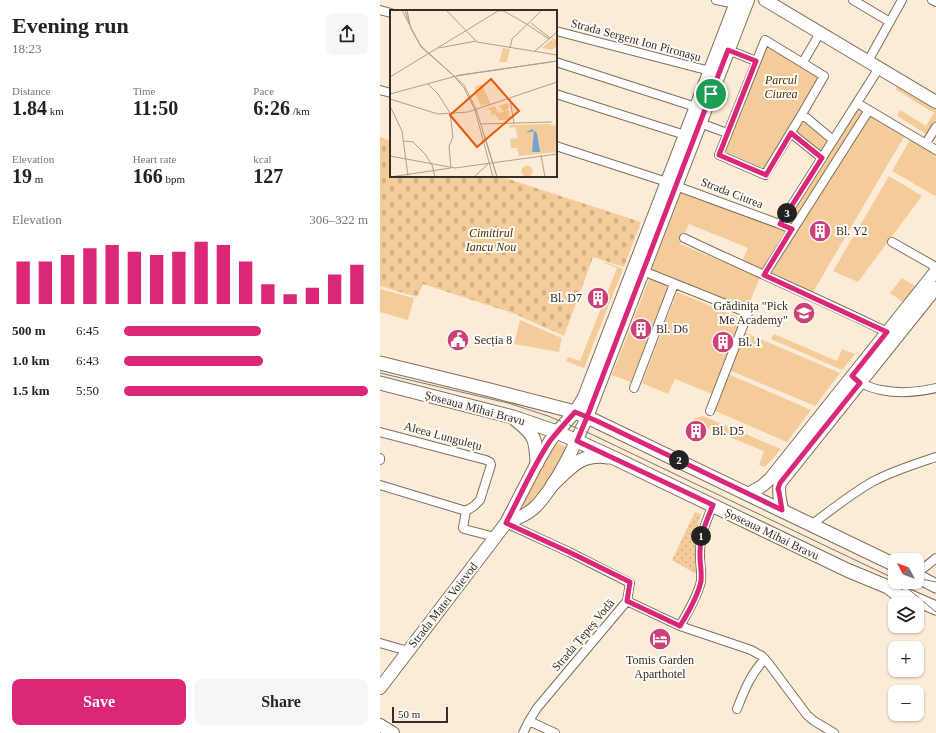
<!DOCTYPE html>
<html lang="en">
<head>
<meta charset="utf-8">
<style>
  body { margin:0; font-family:Georgia,serif; background:#f6f6f6; color:#222; height:100vh; display:flex; flex-direction:column; font-size:15px; white-space:nowrap }
  * { box-sizing:border-box; margin:0 }
  p { font-size:13px; color:#767676 }
  .icon { flex:none; width:22px; height:22px; fill:none; stroke:currentColor; stroke-width:2; stroke-linecap:round; stroke-linejoin:round }
  .map { position:relative; flex:1; overflow:hidden }
  .panel { display:flex; flex-direction:column; background:#fff; width:380px }
  .panel>* { flex:none }
  .needle { width:26px; rotate:311deg }
  .tools { position:absolute; left:508px; top:553px; display:grid; gap:8px }
  .tools a { display:grid; place-items:center; width:36px; height:36px; border-radius:8px; background:#fff; box-shadow:0 1px 3px #0004; font-size:20px }
  .scale { position:absolute; left:12px; bottom:10px; width:56px; box-sizing:border-box; padding-left:4px; border:2px solid #362f27; border-top:0; font-size:11px; line-height:14px; white-space:nowrap; color:#362f27; -webkit-text-stroke:3px #fefbf7; paint-order:stroke }
  .pin { position:absolute; display:grid; place-items:center; width:34px; height:34px; color:#fff; margin:-17px; border:2px solid #fff; border-radius:50%; box-shadow:0 1px 4px #0007 }
  .km { position:absolute; width:20px; height:20px; margin:-10px; border-radius:50%; background:#222; color:#fff; font-size:11px; line-height:20px; text-align:center }
  .round { display:grid; place-items:center; flex:none; width:42px; height:42px; border-radius:8px; background:#f6f6f6 }
  .headline { display:flex; align-items:center; justify-content:space-between; height:68px; padding:0 12px }
  h1 { font-size:22px; font-weight:800; line-height:30px }
  .figures { display:grid; grid-template-columns:repeat(3,1fr); gap:6px; height:68px; padding:4px 12px }
  .figures div { display:grid; align-content:center }
  .figures b { font-size:20px; font-weight:800 }
  .figures small { font-size:11px; font-weight:400 }
  .figures p { font-size:11px }
  .chart { height:112px; padding:8px 12px }
  .chart p { display:flex; justify-content:space-between }
  .chart svg { width:100%; height:72px; margin-top:4px; stroke:#db2777; stroke-width:6 }
  .primary-button { display:flex; gap:8px; margin-top:auto; padding:8px 12px }
  .primary-button a { flex:1; height:46px; border-radius:8px; background:#db2777; color:#fff; font-size:16px; font-weight:800; line-height:46px; text-align:center }
  .primary-button a+a { background:#f6f6f6; color:#222 }
  ul { padding:0 12px; list-style:none; font-size:13px }
  li { display:grid; grid-template-columns:64px 48px 1fr; align-items:center; height:30px }
  li i { height:10px; border-radius:5px; background:#db2777 }
  main { display:flex; flex:1; min-height:0 }
  .map>svg:first-child { display:block }
</style>
</head>
<body>
<main>
<section class="panel">
<div class="headline"><div><h1>Evening run</h1><p>18:23</p></div><a class="round"><svg class="icon" aria-label="share" viewBox="0 0 24 24"><path d="M12 15V3M7 8l5-5 5 5M5 13v7h14v-7"/></svg></a></div>
<div class="figures">
<div><p>Distance</p><b>1.84<small> km</small></b></div>
<div><p>Time</p><b>11:50</b></div>
<div><p>Pace</p><b>6:26<small> /km</small></b></div>
</div>
<div class="figures">
<div><p>Elevation</p><b>19<small> m</small></b></div>
<div><p>Heart rate</p><b>166<small> bpm</small></b></div>
<div><p>kcal</p><b>127</b></div>
</div>
<div class="chart"><p><span>Elevation</span>306–322 m</p>
<svg viewBox="0 0 160 44" preserveAspectRatio="none"><path d="M5 44V18M15 44V18M25 44V14M35 44V10M45 44V8M55 44V12M65 44V14M75 44V12M85 44V6M95 44V8M105 44V18M115 44V32M125 44V38M135 44V34M145 44V26M155 44V20"/></svg>
</div>
<ul>
<li><b>500 m</b>6:45<i style="width:56%"></i></li>
<li><b>1.0 km</b>6:43<i style="width:57%"></i></li>
<li><b>1.5 km</b>5:50<i style="width:100%"></i></li>
</ul>
<div class="primary-button"><a>Save</a><a>Share</a></div>
</section>
<div class="map">
<svg width="556" height="733" viewBox="0 0 556 733">
  <defs>
    <pattern id="grass-dots" width="8" height="8" patternUnits="userSpaceOnUse"><rect width="8" height="8" fill="#f4cc9a"/><path d="M2 2h.1M6 6h.1" fill="none" stroke="#d2b085" stroke-width="1.8" stroke-linecap="round"/></pattern>
    <pattern id="cemetery-stones" width="16" height="16" patternUnits="userSpaceOnUse"><rect width="16" height="16" fill="#f4cc9a"/><path d="M2 7V4a2 2 0 0 1 4 0v3zM10 15v-3a2 2 0 0 1 4 0v3z" fill="#d2b085"/></pattern>
  </defs>
  <rect width="100%" height="100%" fill="#fcebd6"/>
  <path fill="url(#grass-dots)" d="M315,512l6,2c-7,19 -5,40 -3,61l-26,-15z"/>
  <path fill="url(#cemetery-stones)" d="M0,137l11,4v35h108l142,46 -17,45 -31,-10 -29,79 -49,-22 -92,-30 -6,13 -37,-11z"/>
  <path fill="#f4cc9a" d="M386,43l55,33 -20,38 30,27 -10,15 -30,-25 -26,42 -44,-19z
    M519,83l37,23v16l-8,13 -31,-19 3,-6 26,16 8,-13 -39,-24z
    M477,105l9,6 -75,115 -8,-3z
    M490,115l35,20 -92,157 -43,-20z
    M531,138l25,17v40l-1,1 -43,-25z
    M509,176l33,20 -64,86 -25,-11z
    M302,191l105,41 -24,39 -21,-9 6,-14 -59,-24 -9,20 80,33 -13,32 -96,-38z
    M225,262l18,7 -39,99 -18,-7 2,-4 12,4 37,-93 -13,-5z
    M270,277l19,7 -38,98 -19,-7z
    M522,278l14,9 -13,15 -13,-9z
    M0,289l34,9 -6,22 -28,-8z
    M297,292l65,27 -30,75 -37,-15 -7,15 -26,-11z
    M140,320l42,18 -3,14 -45,-8z
    M364,332l96,41 -25,33 -86,-36z
    M394,334l63,27 5,-12 13,5 -13,16 -71,-31z
    M348,374l83,36 -24,32 -74,-32z
    M323,416l78,33 -16,18 -6,-2 5,-14 -72,-29 3,-4z
    M172,441l19,8 -32,46 -13,13 -8,-4z"/>
  <g fill="none" stroke-linecap="round" stroke-linejoin="round">
    <g stroke="#7e705d" stroke-width="10">
      <path id="street" d="M336,0l20,4
        M473,0l37,22
        M552,0l4,2
        M0,10l11,3
        M176,31l154,40
        M385,40l59,36 -22,38 -37,61 -46,-20z
        M348,50l28,11
        M488,61l34,-61
        M176,62l140,45
        M423,62l17,-29
        M0,90l11,3
        M176,94l129,41
        M477,103l79,47
        M422,114l31,26
        M320,123l27,10
        M411,133l31,25
        M546,143l10,-16
        M176,146l111,36
        M296,186l117,43
        M400,224l99,-156
        M304,238c67,32 136,61 203,94
        M512,242l44,25
        M263,271l105,42 -38,98
        M384,275l105,-165
        M480,383c7,3 14,6 21,7 18,4 38,2 55,-2
        M254,388l40,-104
        M0,432l106,28 4,2 1,3 -11,35 -6,6 -8,5 -3,17 1,1 31,8
        M0,460v-2
        M0,485l86,26
        M126,523l63,29 61,31 -3,18 -90,107 -8,13 -6,12
        M431,525c20,-15 40,-31 61,-43 20,-11 43,-18 64,-25
        M540,571l16,-13
        M247,601l53,25 71,24 11,6 7,8 38,51 7,6 20,12
        M300,626c7,-13 18,-30 21,-45 1,-8 -1,-17 -1,-25 -1,-19 6,-34 13,-51
        M0,643l28,8
        M357,709c7,-18 14,-36 28,-50
        M149,721l26,12"/>
    </g>
    <g stroke="#7e705d" stroke-width="14">
      <path id="secondary" d="M385,0l171,102
        M368,494l14,-8 8,-7 166,-208
        M402,510c-1,-8 -5,-18 -2,-27l156,-195
        M126,523c10,-4 19,-7 27,-14 6,-5 11,-12 16,-19 16,-23 27,-48 38,-73l161,-417
        M0,688l126,-165 31,-60 13,-22 7,-9 18,-20 9,-15 153,-397
        M0,725l13,8"/>
    </g>
    <g stroke="#7e705d" stroke-width="15">
      <path id="primary" d="M0,363l110,27 85,22 12,5 308,148
        M0,383l133,34 44,15 57,26 233,112 41,17 15,12 10,5
        M136,420c19,15 20,19 21,43
        M173,484c18,-17 28,-31 55,-27
        M537,576l19,10
        M526,595l30,13"/>
    </g>
    <use href="#street" stroke="#fff" stroke-width="8"/>
    <use href="#secondary" stroke="#fff" stroke-width="12"/>
    <use href="#primary" stroke="#fff" stroke-width="13"/>
    <path stroke="#807669" stroke-width="1" d="M0,373l128,30 40,13 43,18 304,145
      M537,579l10,1 9,2
      M520,582l36,30"/>
  </g>
  <g fill="none" stroke-linecap="round" stroke-linejoin="round">
    <g stroke="#fff" stroke-width="8">
      <path id="route" d="M331,94l-124,323 -10,24 136,64c-7,17 -14,32 -13,51 0,8 2,17 1,25 -3,15 -13,32 -21,45l-53,-25 3,-19 -61,-30 -63,-29c14,-27 27,-57 44,-82 8,-10 16,-19 25,-29l22,9 185,89 -3,-18 -1,-3 2,-6 80,-100 -8,-7 35,-44 -123,-57 28,-46 -12,-5 42,-66 -31,-25 -25,42 -47,-20 37,-94 -28,-11 -17,44"/>
    </g>
    <use href="#route" stroke="#db2777" stroke-width="5"/>
  </g>
  <defs>
    <g id="building-disc" transform="scale(1.15)"><circle r="9.5" fill="#cb4179" stroke="#fefbf7"/><path d="M-4-6H4V6H1V3H-1V6H-4ZM-2.5-4.3h1.7v1.8h-1.7ZM.8-4.3h1.7v1.8H.8ZM-2.5-1h1.7V.8h-1.7ZM.8-1h1.7V.8H.8Z" fill="#fff"/></g>
    <g id="school-disc" transform="scale(1.15)"><circle r="9.5" fill="#cb4179" stroke="#fefbf7"/><path d="M0-5L7-2L0 1L-7-2ZM-4 1L0 2.5L4 1V4Q0 6-4 4Z" fill="#fff"/></g>
    <g id="civic-disc" transform="scale(1.15)"><circle r="9.5" fill="#cb4179" stroke="#fefbf7"/><path d="M-.6-6.5H3V-4.5H.6V-3L4-1V1h2V6H-6V1h2V-1L-.6-3ZM-1.2 2.5V6h2.4V2.5Z" fill="#fff"/></g>
    <g id="hotel-disc" transform="scale(1.15)"><circle r="9.5" fill="#cb4179" stroke="#fefbf7"/><path d="M-6-4.5h1.5V1H6V5H4.5V3h-9V5H-6ZM-4 0a1.8 1.8 0 1 1 3.6 0ZM.5 0V-2.5h3Q6-2.5 6 0Z" fill="#fff"/></g>
  </defs>
  <g fill-rule="evenodd">
    <use href="#building-disc" x="440" y="231"/>
    <use href="#building-disc" x="218" y="298"/>
    <use href="#school-disc" x="424" y="313"/>
    <use href="#building-disc" x="261" y="329"/>
    <use href="#civic-disc" x="78" y="340"/>
    <use href="#building-disc" x="343" y="342"/>
    <use href="#building-disc" x="316" y="431"/>
    <use href="#hotel-disc" x="280" y="639"/>
  </g>
  <g text-anchor="middle" stroke-width="4" stroke-linejoin="round" paint-order="stroke">
    <g font-size="12" fill="#362f27" stroke="#fefbf7">
      <text transform="translate(256 40) rotate(15)" y="4">Strada Sergent Ion Pironașu</text>
      <text transform="translate(352 193) rotate(21)" y="4">Strada Ciurea</text>
      <text transform="translate(95 408) rotate(15)" y="4">Șoseaua Mihai Bravu</text>
      <text transform="translate(63 436) rotate(15)" y="4">Aleea Lungulețu</text>
      <text transform="translate(392 534) rotate(26)" y="4">Șoseaua Mihai Bravu</text>
      <text transform="translate(63 605) rotate(-52)" y="4">Strada Matei Voievod</text>
      <text transform="translate(203 635) rotate(-50)" y="4">Strada Țepeș Vodă</text>
    </g>
    <g font-size="12" font-style="italic" fill="#4c3003" stroke="#fefbf7">
      <text x="401" y="84">Parcul<tspan x="401" dy="14">Ciurea</tspan></text>
      <text x="111" y="237">Cimitirul<tspan x="111" dy="14">Iancu Nou</tspan></text>
    </g>
    <g font-size="12" fill="#362f27" stroke="#fefbf7" text-anchor="start">
      <text x="456" y="235">Bl. Y2</text>
      <text x="202" y="302" text-anchor="end">Bl. D7</text>
      <text x="408" y="310" text-anchor="end">Grădinița "Pick<tspan x="408" dy="14">Me Academy"</tspan></text>
      <text x="276" y="333">Bl. D6</text>
      <text x="94" y="344">Secția 8</text>
      <text x="358" y="346">Bl. 1</text>
      <text x="332" y="435">Bl. D5</text>
      <text x="280" y="664" text-anchor="middle">Tomis Garden<tspan x="280" dy="14">Aparthotel</tspan></text>
    </g>
  </g>
  <g transform="translate(10 10)">
    <rect width="167" height="167" fill="#fcebd6"/>
    <path d="M161,27l5,3 1,6 -6,4 -9,-2 9,-8 2,2zM113,38l7,1 -3,13h-8zM92,74l9,21 -3,1 -1,-2 -6,2 -6,-13v-6z" fill="#f4cc9a"/>
    <path d="M118,93l1,5 -4,3h4l1,9h-11l-4,-6 -3,1 -2,-6 -9,2 14,-5 3,7 6,-1 -5,-6zM159,114l5,2 3,-2v28l-38,4 -2,-8h-6l-1,-9 8,-1 -3,-11 -6,1 1,-3zM131.5 161a5.5 5.5 0 1 1 11 0a5.5 5.5 0 1 1-11 0Z" fill="#f4cc9a"/>
    <path d="M142,119l5,4 3,19h-8l2,-21 -8,2z" fill="#73a3d1"/>
    <path fill="none" stroke="#ada090" stroke-width="1" d="M12,0l19,37 32,28 11,13 11,22 18,67M15,0l6,19 10,17 43,39 12,24 21,68M17,0l3,15M56,0l31,32 80,13M141,13l19,15M138,15l21,14M49,38l37,-7M120,38l2,-9 30,-29M145,41l22,-19M66,66l101,-15M0,67l108,-66h6l24,14M0,84l70,-19 97,-14M0,89l48,15 30,-2 89,-30M120,89l4,25M0,96l12,25 6,45M91,114l71,-2M95,127l12,40M14,131l9,1 12,12 7,11 3,12M151,145l4,22M0,146l65,12 102,-14M0,167l61,-9 -2,-22 4,-9 -3,-24 -12,-19 -10,-10M84,167l15,-14"/>
    <path fill="#e8590c" fill-opacity="0.15" stroke="#e8590c" stroke-width="2" d="M101,69l28,32 -42,36 -27,-32z"/>
    <rect width="167" height="167" fill="none" stroke="#362f27" stroke-width="2"/>
  </g>
</svg>
<div class="tools">
<a><svg class="needle" viewBox="-14 -14 28 28"><path d="M0-13l5 13h-10z" fill="#e53935"/><path d="M0 13l5-13h-10z" fill="#767676"/></svg></a>
<a><svg class="icon" aria-label="layers" viewBox="0 0 24 24"><path d="M12 4l9 5-9 5-9-5zM3 14l9 5 9-5"/></svg></a>
<a>+</a>
<a>−</a>
</div>
<div class="scale">50 m</div>
<div class="pin" style="left:331px;top:94px;background:#1e9e55"><svg class="icon" aria-label="arrive" viewBox="0 0 24 24"><path d="M6 21V4h12l-3 4 3 4H6"/></svg></div>
<b class="km" style="left:321px;top:536px">1</b>
<b class="km" style="left:299px;top:460px">2</b>
<b class="km" style="left:407px;top:213px">3</b>
</div>
</main>
</body>
</html>
